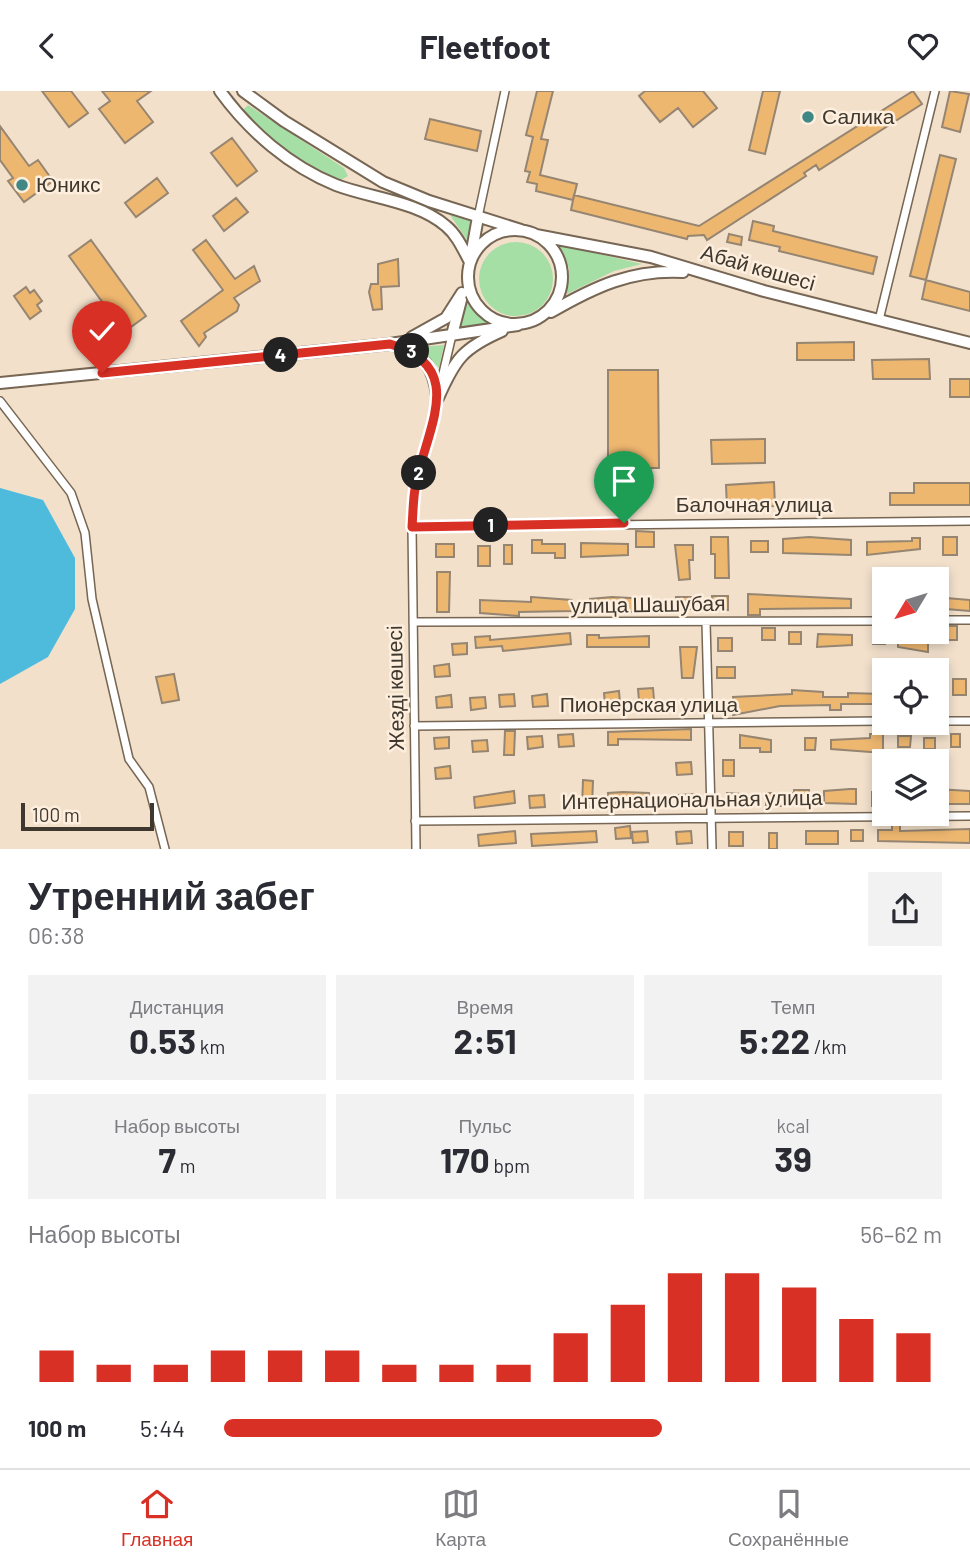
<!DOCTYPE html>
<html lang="ru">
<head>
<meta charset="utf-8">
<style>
  body { margin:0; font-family:Barlow,sans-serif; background:#f2f2f3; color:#2b2b33; height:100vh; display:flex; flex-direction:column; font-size:26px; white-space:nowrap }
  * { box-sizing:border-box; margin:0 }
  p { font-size:23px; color:#7c7c81 }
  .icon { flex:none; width:38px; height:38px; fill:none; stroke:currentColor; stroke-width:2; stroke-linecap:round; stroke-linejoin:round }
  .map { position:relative; height:758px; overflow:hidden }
  .panel { display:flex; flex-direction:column; background:#fff; flex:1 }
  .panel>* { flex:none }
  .needle { width:46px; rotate:232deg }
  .buttons { position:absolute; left:872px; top:476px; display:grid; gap:14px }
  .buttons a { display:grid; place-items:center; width:77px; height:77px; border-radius:0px; background:#fff; box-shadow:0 4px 10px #0003; font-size:35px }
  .scale { position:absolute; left:21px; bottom:18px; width:133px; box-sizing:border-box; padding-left:7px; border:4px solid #3f382f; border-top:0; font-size:19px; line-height:24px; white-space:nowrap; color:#3f382f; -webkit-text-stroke:5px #fdeedd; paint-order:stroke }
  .pin { position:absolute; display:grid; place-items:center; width:60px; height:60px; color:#fff; margin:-72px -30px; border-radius:50% 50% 50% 0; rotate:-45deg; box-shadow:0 0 7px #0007 }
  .pin .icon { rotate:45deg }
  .km { position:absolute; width:35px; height:35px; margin:-18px; border-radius:50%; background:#222; color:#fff; font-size:19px; line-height:35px; text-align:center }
  .round { display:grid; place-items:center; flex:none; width:74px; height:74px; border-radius:0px; background:#f2f2f3 }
  .summary { display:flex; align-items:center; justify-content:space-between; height:119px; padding:0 28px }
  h1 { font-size:38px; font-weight:700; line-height:52px }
  .figures { display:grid; grid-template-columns:repeat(3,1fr); gap:10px; height:119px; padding:7px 28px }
  .figures div { display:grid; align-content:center; border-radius:0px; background:#f2f2f3; text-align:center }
  .figures b { font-size:35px; font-weight:700 }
  .figures small { font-size:19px; font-weight:400 }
  .figures p { font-size:19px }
  .chart { height:196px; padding:14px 28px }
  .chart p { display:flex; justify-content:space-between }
  .chart svg { width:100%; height:126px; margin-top:7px; stroke:#d93025; stroke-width:6 }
  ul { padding:0 28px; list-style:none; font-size:23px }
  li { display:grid; grid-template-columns:112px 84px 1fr; align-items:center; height:52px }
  li i { height:18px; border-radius:9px; background:#d93025 }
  header { display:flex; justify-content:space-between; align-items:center; height:91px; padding:0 28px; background:#fff; font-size:32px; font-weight:700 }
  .dock { display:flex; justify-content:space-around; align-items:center; height:98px; border-top:2px solid #e1e1e2; background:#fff; font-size:19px; color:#7c7c81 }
  .dock a { display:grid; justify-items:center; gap:4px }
  .dock .current { color:#d93025 }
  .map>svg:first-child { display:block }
</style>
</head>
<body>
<header><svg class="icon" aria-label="back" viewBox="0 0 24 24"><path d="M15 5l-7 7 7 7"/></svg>Fleetfoot<svg class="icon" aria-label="heart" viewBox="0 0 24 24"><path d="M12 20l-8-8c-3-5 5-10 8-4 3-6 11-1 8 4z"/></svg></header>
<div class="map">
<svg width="970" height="758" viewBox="0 0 970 758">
  <rect width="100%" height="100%" fill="#f2e0cb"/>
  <path fill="#a6dfa6" d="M248,14l96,63 4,8 -7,4c-36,-16 -73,-39 -98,-70z
    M450,124l21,6 -4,19z
    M479 188a37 37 0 1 1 74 0a37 37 0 1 1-74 0Z
    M556,153l86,20 -28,7 -47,23 2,-26z
    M465,206l25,28 -31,4z
    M444,254l-5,23 -19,-21z"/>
  <path fill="#4ebbdd" d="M0,397l43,12 32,58v51l-27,48 -48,27z"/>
  <path fill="#eeb770" stroke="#958571" stroke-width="2" d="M42,0h29l17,22 -19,14z
    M102,0h49l-14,10 16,21 -28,21 -26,-34 11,-8z
    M537,0h16l-12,48 7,1 -8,35 37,9 -4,16 -37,-9 1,-7 -10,-2 3,-10 -5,-1 8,-34 -7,-2z
    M645,0h58l14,17 -24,19 -15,-19 -18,14 -21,-26z
    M763,0h17l-15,63 -16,-4z
    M913,0l9,13 -103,66 -3,-5 -12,8 2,3 -99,64 -3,-5 -16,1 -1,3 -116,-29 3,-15 125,31z
    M950,0l19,3 -9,38 -18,-5z
    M430,28l51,12 -4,20 -52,-12z
    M0,35l29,40 9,-6 15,21 -29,21 -16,-21 5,-3 -13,-18z
    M232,47l25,33 -20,15 -26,-33z
    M940,64l16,4 -30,121 -16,-4z
    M157,87l11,15 -32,24 -11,-14z
    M236,107l12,14 -24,19 -11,-15z
    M753,130l21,5 -1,5 104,26 -4,17 -94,-23 1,-4 -31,-7z
    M729,143l13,3 -1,8 -14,-3z
    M91,149l55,76 -22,16 -55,-76z
    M206,149l29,39 19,-13 6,15 -26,17 5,7 -2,6 -33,22 2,4 -7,9 -18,-25 42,-31 -30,-40z
    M398,168l1,27 -18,1 1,22 -9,1 -4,-18 2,-8h7v-20z
    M926,189l44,12v19l-48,-12z
    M26,196l4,6 4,-3 8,11 -5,4 4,6 -11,8 -16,-23z
    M854,251v18h-57v-17z
    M929,268l1,20h-57l-1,-19z
    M608,279h50l1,98h-51z
    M950,288h20v18h-20z
    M765,348v24l-53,1 -1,-24z
    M774,391l1,24 -48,2 -1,-23z
    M914,392h56v22h-80v-12h24z
    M636,440l18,1v15h-18z
    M711,446h17l1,41h-14v-24h-4z
    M809,446l42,3v15l-68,-2v-14z
    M943,446h14v18h-14z
    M912,447h8v11l-53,6v-13l45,-1z
    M532,449h10v4h23v14h-10v-5h-23z
    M751,450h17v11h-17z
    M581,452l47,1v11l-47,2z
    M436,453h18v13h-18z
    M504,454h8v19h-8z
    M675,454h18v15h-4l1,19 -11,1z
    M478,455h12v20h-12z
    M437,481h13l-1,40h-12z
    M748,503l103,5v9l-91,1v6h-12z
    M712,505h16v14h-16z
    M531,506l41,3v11l-53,1v4l-39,-3v-13l51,2z
    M612,506l36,2v13l-58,-1v-12z
    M676,506h16v12h-16z
    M946,507l24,2v11l-24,-2z
    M942,535h15v14h-15z
    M762,537h13v12h-13z
    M789,541h12v12h-12z
    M570,542l1,11 -68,7 -1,-5 -26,2 -1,-11 15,-1v4z
    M873,542h12v11h-12z
    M818,543l34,1v10l-35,2z
    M587,544h12v3l50,-2v11h-62z
    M928,544v17l-30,-5v-11z
    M718,547h14v13h-14z
    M467,552v11l-14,1 -1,-11z
    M680,556h17l-4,31h-11z
    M449,573l1,12 -15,1 -1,-11z
    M717,576h18v11h-18z
    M174,583l5,26 -17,3 -6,-26z
    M953,588h13v16h-13z
    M653,597l1,12 -15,1 -1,-12z
    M792,599l31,2v5h25v-4l36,1v10h-43v6h-11v-5l-50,1 -47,9v-18l59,-3z
    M619,600l1,12 -15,1 -1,-11z
    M514,603l1,12 -15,1 -1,-12z
    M547,603l1,12 -15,1 -1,-11z
    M451,604l1,12 -15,1 -1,-11z
    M485,606l1,11 -15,2 -1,-12z
    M691,638v11l-73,-1v6h-10v-13z
    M505,640h10l-1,24h-10z
    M573,643l1,12 -15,1 -1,-12z
    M870,643h13v19l-52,-4v-9l39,-2z
    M951,643h9v13h-9z
    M740,644l31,5v12h-11v-4h-20z
    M542,645l1,11 -15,2 -1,-12z
    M898,645h13l-1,11h-12z
    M449,646v11l-14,1 -1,-11z
    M805,647h11l-1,12h-10z
    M924,647h11v11h-11z
    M487,649l1,11 -15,1 -1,-11z
    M723,669h11v16h-11z
    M691,671l1,12 -15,1 -1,-12z
    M450,675l1,12 -15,1 -1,-11z
    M583,689l10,1 -1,26h-10z
    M850,698h6v15l-32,-1v-12z
    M936,698l34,2v13h-34z
    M794,699h15v11h-25v5h-18v-13h28z
    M514,700l1,12 -40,5 -1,-11z
    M623,701l26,1 1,11 -41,1 -1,-12z
    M872,701h12v14h-12z
    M727,702l14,1v12h-14z
    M694,703l1,12 -15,1 -1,-12z
    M544,704l1,12 -15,1 -1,-12z
    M892,732h8v8l70,-2v14l-92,-2v-11h14z
    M630,735l1,12 -15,1 -1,-11z
    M851,739h12v11h-12z
    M515,740l1,12 -37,3 -1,-11z
    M596,740l1,11 -65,4 -1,-12z
    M647,740l1,11 -15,1 -1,-11z
    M691,740l1,12 -15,1 -1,-12z
    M806,740h32v13h-32z
    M729,741h14v14h-14z
    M769,742h8v16h-8z"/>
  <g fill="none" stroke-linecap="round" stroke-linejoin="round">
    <g stroke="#766653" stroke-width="10">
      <path id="minor" d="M478,126l27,-126
        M879,229l56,-229
        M441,291l11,-47
        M0,310l71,92 14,40 7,66 37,160 20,28 16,62
        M412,436l558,-6
        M936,529h34
        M413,531l471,-1
        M706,531l6,227
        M936,630h34
        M414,635l470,-5
        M415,730l555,-5
        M416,758l-4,-322 3,-39 24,-94"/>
    </g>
    <g stroke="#766653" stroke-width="14">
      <path id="secondary" d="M220,0c29,40 69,75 116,94 34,13 81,16 110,41 11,9 17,23 24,36
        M243,0l41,30 99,61 46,19 92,29
        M468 186a47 47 0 1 1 94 0a47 47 0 1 1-94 0Z
        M536,144l115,22 113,34 206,52
        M471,165l7,-39
        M551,221c43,-25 81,-43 132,-40
        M452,244l9,-35
        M412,246l34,-19 16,-25
        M396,255c28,8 38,22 41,50
        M0,292l390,-39 128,-19
        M438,307c17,-39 25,-50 64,-67"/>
    </g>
    <use href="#minor" stroke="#fff" stroke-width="7"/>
    <use href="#secondary" stroke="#fff" stroke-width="10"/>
  </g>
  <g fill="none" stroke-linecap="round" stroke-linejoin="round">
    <g stroke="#fff" stroke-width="14">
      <path id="route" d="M102,282l288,-29c81,23 34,88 25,145 -2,12 -2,25 -3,38l212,-4"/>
    </g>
    <use href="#route" stroke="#d93025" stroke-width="9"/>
  </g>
  <g fill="#408886" stroke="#fdeedd" stroke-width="2.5">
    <circle cx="808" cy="26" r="7"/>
    <circle cx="22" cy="94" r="7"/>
  </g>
  <g text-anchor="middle" stroke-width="5" stroke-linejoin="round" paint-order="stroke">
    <g font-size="21" fill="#3f382f" stroke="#fdeedd" text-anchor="start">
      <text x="822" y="33">Салика</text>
      <text x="36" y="101">Юникс</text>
    </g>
    <g font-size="21" fill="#3f382f" stroke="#fdeedd">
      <text transform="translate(758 177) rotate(16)" y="7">Абай көшесі</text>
      <text x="754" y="421">Балочная улица</text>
      <text transform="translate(648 514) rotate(-1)" y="7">улица Шашубая</text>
      <text transform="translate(396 597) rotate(-91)" y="7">Жезді көшесі</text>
      <text x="649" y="621">Пионерская улица</text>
      <text transform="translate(692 709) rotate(-1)" y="7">Интернациональная улица</text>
    </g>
  </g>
</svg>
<div class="buttons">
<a><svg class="needle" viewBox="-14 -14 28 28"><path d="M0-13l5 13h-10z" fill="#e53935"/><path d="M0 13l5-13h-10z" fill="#7c7c81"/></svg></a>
<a><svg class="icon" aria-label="locate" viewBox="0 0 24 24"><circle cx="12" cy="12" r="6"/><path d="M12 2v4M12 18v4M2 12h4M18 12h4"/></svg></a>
<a><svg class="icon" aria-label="layers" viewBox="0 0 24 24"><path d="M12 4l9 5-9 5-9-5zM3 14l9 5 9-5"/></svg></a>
</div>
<div class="scale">100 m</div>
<div class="pin" style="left:624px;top:432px;background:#1e9e55"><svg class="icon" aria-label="arrive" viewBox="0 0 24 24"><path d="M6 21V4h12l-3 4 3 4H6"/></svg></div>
<div class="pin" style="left:102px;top:282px;background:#d93025"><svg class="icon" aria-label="check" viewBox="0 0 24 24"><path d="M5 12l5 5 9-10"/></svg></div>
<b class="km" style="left:491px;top:434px">1</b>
<b class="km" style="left:419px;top:382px">2</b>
<b class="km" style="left:412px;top:260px">3</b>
<b class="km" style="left:281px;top:264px">4</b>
</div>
<section class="panel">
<div class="summary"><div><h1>Утренний забег</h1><p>06:38</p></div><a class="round"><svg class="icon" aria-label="share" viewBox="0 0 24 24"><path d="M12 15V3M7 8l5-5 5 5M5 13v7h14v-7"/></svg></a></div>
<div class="figures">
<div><p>Дистанция</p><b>0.53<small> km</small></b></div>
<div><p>Время</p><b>2:51</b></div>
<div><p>Темп</p><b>5:22<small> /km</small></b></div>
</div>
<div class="figures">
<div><p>Набор высоты</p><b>7<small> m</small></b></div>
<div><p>Пульс</p><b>170<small> bpm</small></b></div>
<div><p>kcal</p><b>39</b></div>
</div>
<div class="chart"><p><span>Набор высоты</span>56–62 m</p>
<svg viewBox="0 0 160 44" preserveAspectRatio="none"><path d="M5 44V33M15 44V38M25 44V38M35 44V33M45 44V33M55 44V33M65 44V38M75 44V38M85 44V38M95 44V27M105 44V17M115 44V6M125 44V6M135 44V11M145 44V22M155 44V27"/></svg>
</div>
<ul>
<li><b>100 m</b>5:44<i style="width:61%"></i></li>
</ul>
</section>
<nav class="dock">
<a class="current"><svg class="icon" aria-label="home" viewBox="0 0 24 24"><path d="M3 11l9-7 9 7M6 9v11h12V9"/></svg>Главная</a>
<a><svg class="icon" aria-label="map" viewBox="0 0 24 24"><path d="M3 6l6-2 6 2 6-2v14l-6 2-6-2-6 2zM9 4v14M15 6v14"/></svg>Карта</a>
<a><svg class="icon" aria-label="saved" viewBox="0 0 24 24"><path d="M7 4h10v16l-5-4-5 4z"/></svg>Сохранённые</a>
</nav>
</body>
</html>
